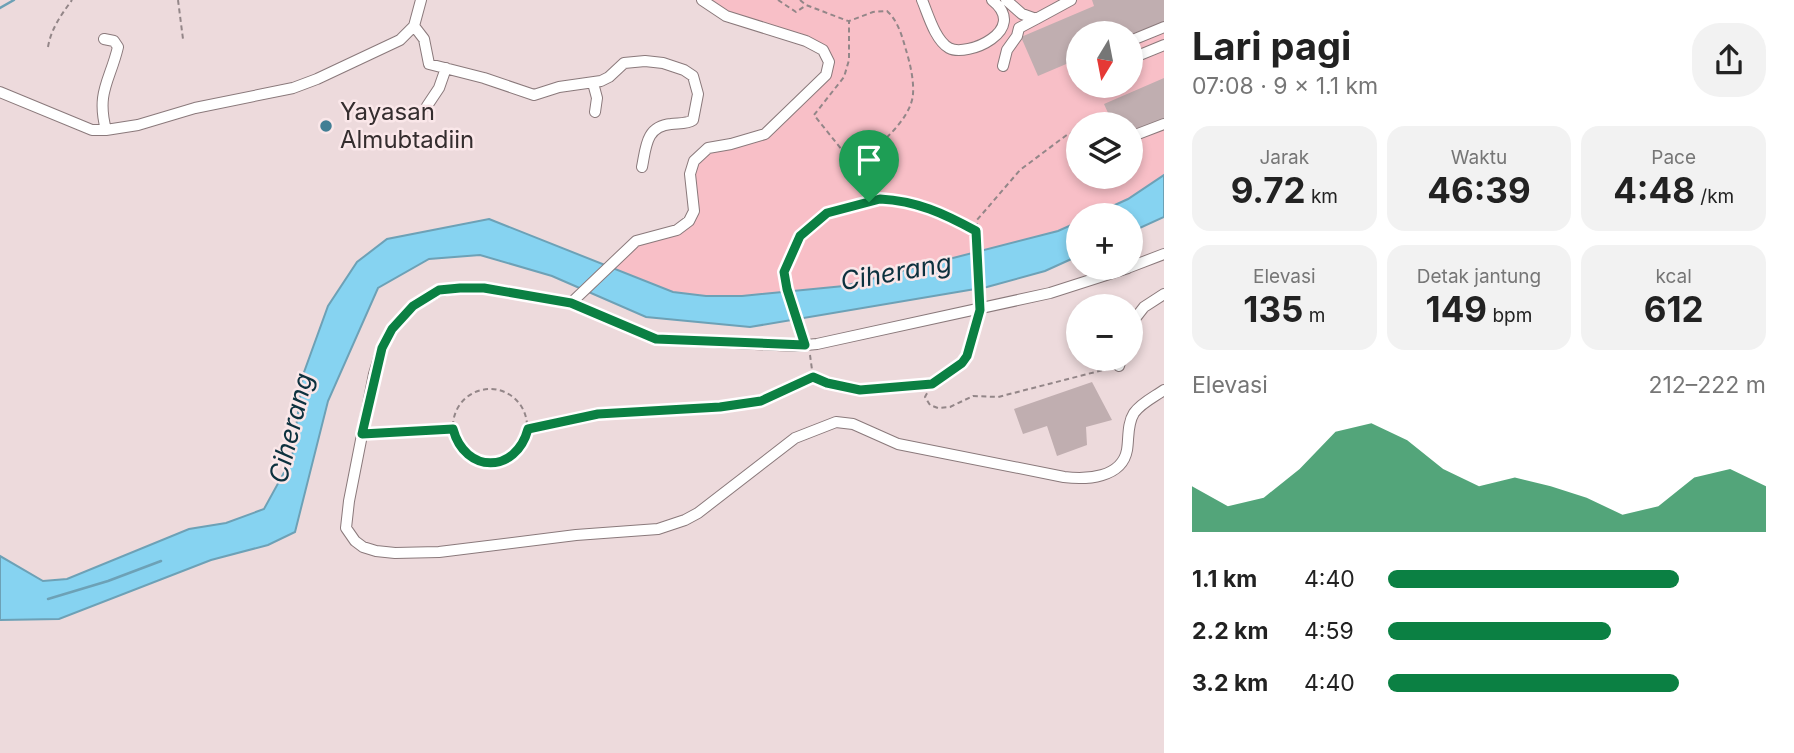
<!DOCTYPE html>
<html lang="id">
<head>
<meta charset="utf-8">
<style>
  body { margin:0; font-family:Inter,sans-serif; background:#f2f2f2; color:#222; height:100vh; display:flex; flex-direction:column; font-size:26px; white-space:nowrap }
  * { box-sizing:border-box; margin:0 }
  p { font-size:23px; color:#767676 }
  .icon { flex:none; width:38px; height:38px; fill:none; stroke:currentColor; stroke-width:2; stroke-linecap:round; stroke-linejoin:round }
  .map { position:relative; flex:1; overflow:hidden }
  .side { display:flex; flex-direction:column; background:#fff; width:630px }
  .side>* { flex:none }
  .needle { width:46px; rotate:190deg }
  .tools { position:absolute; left:1066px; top:21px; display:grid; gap:14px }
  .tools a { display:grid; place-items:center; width:77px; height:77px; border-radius:50%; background:#fff; box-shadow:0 4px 10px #0003; font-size:35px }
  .pin { position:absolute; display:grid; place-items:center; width:60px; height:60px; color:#fff; margin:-72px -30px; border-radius:50% 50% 50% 0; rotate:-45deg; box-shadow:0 0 7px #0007 }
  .pin .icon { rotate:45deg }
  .round { display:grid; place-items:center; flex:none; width:74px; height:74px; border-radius:28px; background:#f2f2f2 }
  .overview { display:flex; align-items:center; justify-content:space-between; height:119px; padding:0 28px }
  h1 { font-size:38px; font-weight:700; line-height:52px }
  .figures { display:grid; grid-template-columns:repeat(3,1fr); gap:10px; height:119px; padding:7px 28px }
  .figures div { display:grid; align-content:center; border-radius:18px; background:#f2f2f2; text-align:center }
  .figures b { font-size:35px; font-weight:700 }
  .figures small { font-size:19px; font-weight:400 }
  .figures p { font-size:19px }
  .chart { height:196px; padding:14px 28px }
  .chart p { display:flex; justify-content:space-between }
  .chart svg { width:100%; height:126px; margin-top:7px; fill:#0b8043; opacity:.7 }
  ul { padding:0 28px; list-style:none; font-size:23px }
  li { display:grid; grid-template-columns:112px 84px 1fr; align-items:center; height:52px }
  li i { height:18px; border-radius:9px; background:#0b8043 }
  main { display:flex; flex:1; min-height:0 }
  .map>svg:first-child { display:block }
</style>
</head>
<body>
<main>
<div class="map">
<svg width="1164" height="753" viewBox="0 0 1164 753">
  <rect width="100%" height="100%" fill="#eddadc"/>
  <path fill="#f8bfc7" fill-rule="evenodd" d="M702,0h462v175c-26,17 -54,40 -86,40v7l-20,9 -104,31 -111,24 -100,10h-37l-33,-4 -64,-26 27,-25 53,-20 1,-47 18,-26 57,-14 61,-59 -3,-25 -97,-34zM1078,33h52v53h-52zM1078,124h52v53h-52z"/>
  <path fill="#86d3f1" stroke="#6da1b6" stroke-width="2" d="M1164,175v42l-33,15 -1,-17h-37l35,-16z
    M489,219l184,73 33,4h36l102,-10 214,-55 20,-9v34l-33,15 -58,16 -237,40 -104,-10 -94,-41 -72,-21 -51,4 -51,29 -50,113 -33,131 -27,13 -57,15 -152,59 -59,1v-64l43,25 24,-2 122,-50 37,-6 38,-14 28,-51 11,-83 25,-69 29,-44 30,-23z"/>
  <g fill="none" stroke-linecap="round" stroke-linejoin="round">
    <path stroke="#6da1b6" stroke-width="2.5" d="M0,8l14,-8
      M48,599l60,-18 53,-20"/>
  </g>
  <path fill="#c0aeb0" d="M1092,0h72v22l-34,15v-4h-52v26l-40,17 -17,-39 73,-31z
    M1164,78v41l-34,12v-7h-17l-9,-20z
    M1092,382l20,38 -26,7 1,18 -30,11 -10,-30 -24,8 -9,-25z"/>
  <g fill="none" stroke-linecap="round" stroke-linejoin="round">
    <g stroke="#8a797b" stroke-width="12">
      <path id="minor" d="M922,0c6,14 13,40 27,48 18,10 81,-18 43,-48
        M1036,19l35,-19
        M414,26l10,13 5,25 55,14 50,17 25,-8 42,-6 8,-4 15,-14 21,-2 18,2 21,7 9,6 5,18 -5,26c-6,4 -14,3 -22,4 -25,2 -25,23 -29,43
        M104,39l10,2 4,6c-8,34 -22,45 -12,83
        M1130,41l34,-14
        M1130,59l34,-14
        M1078,63l-4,6 4,5
        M1003,66l4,-16 10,-14 2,-8 17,-9 -14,-5 -16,-14
        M593,83l4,15 -2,14
        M0,92l92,38h14l32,-5 57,-17 98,-20 24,-9 83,-39 14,-14 7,-26
        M427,106l12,-18 7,-20
        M1130,137l34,-13
        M1130,267l34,-13
        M1128,268l-78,25 -233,51 -22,2 -139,-7 -85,-36 -87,-15h-24l-21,3 -26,15 -21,23 -10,19 -8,26 -25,127 -3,27 9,13 8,6 13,4 19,2 44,-1 137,-17 82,-6 27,-9 13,-7 97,-75 41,-16 17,2 45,20 166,33c22,3 58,1 63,-27 2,-12 0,-26 7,-37 7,-10 20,-16 30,-23
        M571,303l65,-62 41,-11 12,-9 5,-10 -4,-37 4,-13 14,-13 23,-4 34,-10 61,-59 3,-13 -6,-12 -17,-9 -80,-25 -24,-16
        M1130,325l14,-18 20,-13
        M1119,366l2,-7"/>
    </g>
    <path stroke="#938688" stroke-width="2" stroke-dasharray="5 3.5" stroke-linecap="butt" d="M178,0l5,39
      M778,0l18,12 9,-6
      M800,0l6,5 42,16
      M48,47c3,-18 13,-32 24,-47
      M854,165c21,-16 57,-44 59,-71 1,-14 -3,-31 -7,-44 -4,-14 -8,-29 -19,-39l-14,1 -24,9v39l-5,17 -30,38 40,50 14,36
      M979,296l-3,-40 1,-36 43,-50 48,-36 10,-1
      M977,319c-3,13 -5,33 -15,43 -13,15 -27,15 -37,35l5,8 8,3 12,-1 23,-11 25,1 109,-28
      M802,334c-6,-18 -20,-43 -18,-62 3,-23 23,-48 43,-59 18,-8 60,-16 79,-12 24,4 48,18 69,30
      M810,355l3,22c38,17 77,10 118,7
      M453 426a37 37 0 1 1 74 0a37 37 0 1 1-74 0Z
      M528,429l70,-15 122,-7 41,-6 52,-24
      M374,433l78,-4"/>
    <use href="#minor" stroke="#fff" stroke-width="10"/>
  </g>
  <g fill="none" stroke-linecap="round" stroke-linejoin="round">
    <g stroke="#fff" stroke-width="14">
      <path id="route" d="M880,199c37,2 63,14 96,32l4,79 -13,46 -5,7 -30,21 -72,6 -33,-7 -14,-6 -52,24 -41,6 -122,7 -70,15c-12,45 -63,45 -75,0l-91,5 20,-86 10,-19 21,-23 26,-16 21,-2h24l87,15 85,36 149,6 -18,-56 -3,-17 16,-36 27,-23z"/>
    </g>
    <use href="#route" stroke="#0b8043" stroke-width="9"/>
  </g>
  <circle fill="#417e94" stroke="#fae7e9" stroke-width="2.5" cx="326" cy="126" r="7"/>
  <g text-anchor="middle" stroke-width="5" stroke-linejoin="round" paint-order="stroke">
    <g font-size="24" fill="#342d2e" stroke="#fae7e9" text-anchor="start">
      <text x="340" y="120">Yayasan<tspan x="340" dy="28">Almubtadiin</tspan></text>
    </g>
    <g font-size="26" font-style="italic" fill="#0c313e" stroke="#fae7e9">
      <text transform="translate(896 272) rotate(-10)" y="9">Ciherang</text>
      <text transform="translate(291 428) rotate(-76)" y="9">Ciherang</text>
    </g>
  </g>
</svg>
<div class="tools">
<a><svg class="needle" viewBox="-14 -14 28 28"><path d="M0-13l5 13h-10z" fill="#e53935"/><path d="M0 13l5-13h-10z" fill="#767676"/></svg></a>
<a><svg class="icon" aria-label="layers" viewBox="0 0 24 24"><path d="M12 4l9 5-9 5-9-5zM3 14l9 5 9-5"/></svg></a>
<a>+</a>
<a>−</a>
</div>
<div class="pin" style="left:869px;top:202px;background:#1e9e55"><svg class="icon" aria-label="arrive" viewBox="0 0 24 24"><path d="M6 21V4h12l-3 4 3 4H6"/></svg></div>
</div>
<section class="side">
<div class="overview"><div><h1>Lari pagi</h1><p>07:08 · 9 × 1.1 km</p></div><a class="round"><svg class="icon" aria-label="share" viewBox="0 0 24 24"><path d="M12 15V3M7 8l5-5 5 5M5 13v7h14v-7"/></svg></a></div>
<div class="figures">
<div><p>Jarak</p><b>9.72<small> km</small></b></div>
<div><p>Waktu</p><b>46:39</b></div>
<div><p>Pace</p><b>4:48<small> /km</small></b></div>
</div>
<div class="figures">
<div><p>Elevasi</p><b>135<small> m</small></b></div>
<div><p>Detak jantung</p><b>149<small> bpm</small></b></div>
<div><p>kcal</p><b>612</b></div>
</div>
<div class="chart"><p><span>Elevasi</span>212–222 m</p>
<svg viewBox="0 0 160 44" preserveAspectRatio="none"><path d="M0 44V28L10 35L20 32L30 22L40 9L50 6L60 12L70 22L80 28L90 25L100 28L110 32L120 38L130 35L140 25L150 22L160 28V44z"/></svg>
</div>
<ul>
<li><b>1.1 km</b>4:40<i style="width:77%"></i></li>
<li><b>2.2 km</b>4:59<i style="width:59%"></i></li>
<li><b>3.2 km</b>4:40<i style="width:77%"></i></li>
</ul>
</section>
</main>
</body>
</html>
